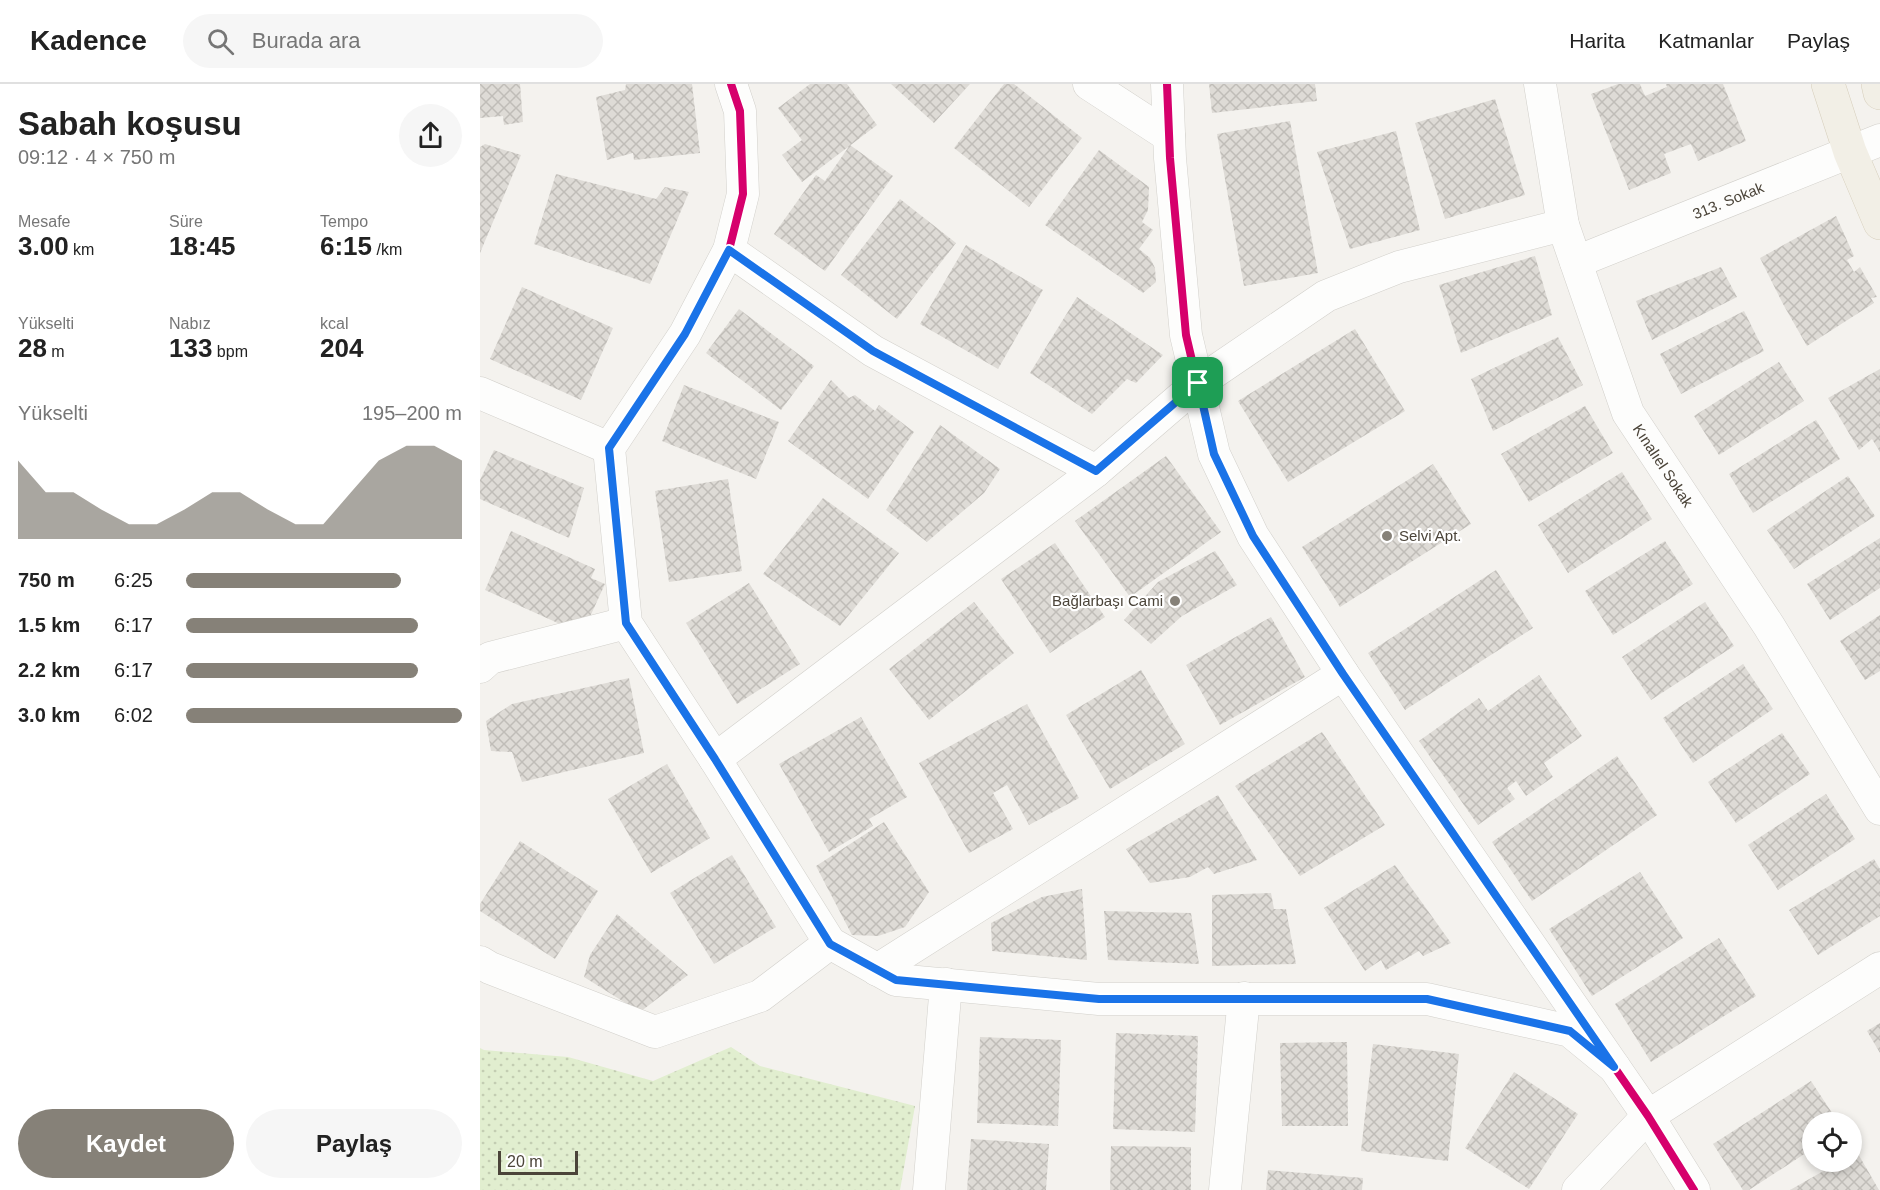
<!DOCTYPE html>
<html lang="tr">
<head>
<meta charset="utf-8">
<style>
  body { margin:0; font-family:Helvetica,sans-serif; background:#f6f6f6; color:#222; height:100vh; display:flex; flex-direction:column; font-size:22px; white-space:nowrap }
  * { box-sizing:border-box; margin:0 }
  p { font-size:20px; color:#767676 }
  .icon { flex:none; width:33px; height:33px; fill:none; stroke:currentColor; stroke-width:2; stroke-linecap:round; stroke-linejoin:round }
  .map { position:relative; flex:1; overflow:hidden }
  .drawer { display:flex; flex-direction:column; background:#fff; width:480px }
  .drawer>* { flex:none }
  .tools { position:absolute; left:1322px; top:1028px; display:grid; gap:12px }
  .tools a { display:grid; place-items:center; width:60px; height:60px; border-radius:50%; background:#fff; box-shadow:0 3px 9px #0003; font-size:30px }
  .scale { position:absolute; left:18px; bottom:15px; width:80px; box-sizing:border-box; padding-left:6px; border:3px solid #4b4439; border-top:0; font-size:16px; line-height:21px; white-space:nowrap; color:#4b4439; -webkit-text-stroke:4px #fff; paint-order:stroke }
  .pin { position:absolute; display:grid; place-items:center; width:51px; height:51px; color:#fff; margin:-26px; border-radius:12px; box-shadow:0 3px 9px #0006 }
  .round { display:grid; place-items:center; flex:none; width:63px; height:63px; border-radius:32px; background:#f6f6f6 }
  .head { display:flex; align-items:center; justify-content:space-between; height:102px; padding:0 18px }
  h1 { font-size:33px; font-weight:600; line-height:45px }
  .stats { display:grid; grid-template-columns:repeat(3,1fr); gap:9px; height:102px; padding:6px 18px }
  .stats div { display:grid; align-content:center }
  .stats b { font-size:26px; font-weight:600 }
  .stats small { font-size:16px; font-weight:400 }
  .stats p { font-size:16px }
  .chart { height:168px; padding:12px 18px }
  .chart p { display:flex; justify-content:space-between }
  .chart svg { width:100%; height:108px; margin-top:6px; fill:#868178; opacity:.7 }
  .action { display:flex; gap:12px; margin-top:auto; padding:12px 18px }
  .action a { flex:1; height:69px; border-radius:36px; background:#868178; color:#fff; font-size:24px; font-weight:600; line-height:69px; text-align:center }
  .action a+a { background:#f6f6f6; color:#222 }
  ul { padding:0 18px; list-style:none; font-size:20px }
  li { display:grid; grid-template-columns:96px 72px 1fr; align-items:center; height:45px }
  li i { height:15px; border-radius:8px; background:#868178 }
  header { display:flex; align-items:center; gap:36px; box-sizing:border-box; height:84px; padding:0 30px; background:#fff; border-bottom:2px solid #e0e0e0 }
  header strong { font-size:28px }
  nav { display:flex; gap:33px; margin-inline-start:auto; font-size:21px }
  .search { width:420px; height:54px; background:#f6f6f6; display:flex; align-items:center; gap:15px; box-sizing:border-box; padding:0 21px; border-radius:33px; color:#767676; font-size:22px }
  main { display:flex; flex:1; min-height:0 }
  .map>svg:first-child { display:block }
</style>
</head>
<body>
<header>
<strong>Kadence</strong>
<div class="search"><svg class="icon" aria-label="search" viewBox="0 0 24 24"><circle cx="10" cy="10" r="6"/><path d="M15 15l6 6"/></svg>Burada ara</div>
<nav><a>Harita</a><a>Katmanlar</a><a>Paylaş</a></nav>
</header>
<main>
<section class="drawer">
<div class="head"><div><h1>Sabah koşusu</h1><p>09:12 · 4 × 750 m</p></div><a class="round"><svg class="icon" aria-label="share" viewBox="0 0 24 24"><path d="M12 15V3M7 8l5-5 5 5M5 13v7h14v-7"/></svg></a></div>
<div class="stats">
<div><p>Mesafe</p><b>3.00<small> km</small></b></div>
<div><p>Süre</p><b>18:45</b></div>
<div><p>Tempo</p><b>6:15<small> /km</small></b></div>
</div>
<div class="stats">
<div><p>Yükselti</p><b>28<small> m</small></b></div>
<div><p>Nabız</p><b>133<small> bpm</small></b></div>
<div><p>kcal</p><b>204</b></div>
</div>
<div class="chart"><p><span>Yükselti</span>195–200 m</p>
<svg viewBox="0 0 160 44" preserveAspectRatio="none"><path d="M0 44V12L10 25L20 25L30 32L40 38L50 38L60 32L70 25L80 25L90 32L100 38L110 38L120 25L130 12L140 6L150 6L160 12V44z"/></svg>
</div>
<ul>
<li><b>750 m</b>6:25<i style="width:78%"></i></li>
<li><b>1.5 km</b>6:17<i style="width:84%"></i></li>
<li><b>2.2 km</b>6:17<i style="width:84%"></i></li>
<li><b>3.0 km</b>6:02<i style="width:100%"></i></li>
</ul>
<div class="action"><a>Kaydet</a><a>Paylaş</a></div>
</section>
<div class="map">
<svg width="1400" height="1106" viewBox="0 0 1400 1106">
  <defs>
    <pattern id="park-dots" width="8" height="8" patternUnits="userSpaceOnUse" patternTransform="scale(1.5)"><rect width="8" height="8" fill="#e1eecf"/><path d="M2 2h.1M6 6h.1" fill="none" stroke="#c3cdb2" stroke-width="1.8" stroke-linecap="round"/></pattern>
    <pattern id="building-cross-hatch" width="8" height="8" patternUnits="userSpaceOnUse" patternTransform="scale(1.5)"><rect width="8" height="8" fill="#dedbd6"/><path d="M0 0l8 8M0 8l8-8" fill="none" stroke="#c0bdb8"/></pattern>
  </defs>
  <rect width="100%" height="100%" fill="#f4f2ee"/>
  <path fill="url(#park-dots)" d="M251,963l29,19 155,40 -15,84h-420v-142l4,2 84,7 85,24z"/>
  <path fill="url(#building-cross-hatch)" d="M0,0h40l3,38 -19,3 -1,-9 -23,2z
    M146,0h66l8,69 -66,7 -1,-7 -26,7 -11,-63 29,-7z
    M330,0h37l30,41 -75,57 -20,-27 20,-15 -24,-32z
    M411,0h79l-36,39z
    M524,0h10l68,54 -53,69 -75,-59z
    M729,0h106l2,17 -105,12z
    M1138,0h22l5,12 22,-9 -1,-3h57l23,57 -48,20 -7,-17 -27,10 7,19 -42,17 -38,-96z
    M1015,15l30,96 -80,24 -30,-96z
    M810,37l28,152 -74,13 -27,-152z
    M916,47l24,99 -70,19 -33,-97z
    M5,60l36,11 -41,98v-106z
    M370,61l43,31 -68,95 -51,-37 42,-59 9,6z
    M619,66l50,37 -1,23 -6,12 11,8 -14,19 11,9 5,10 1,14 -13,11 -98,-68z
    M76,90l100,25 9,-12 24,5 -39,92 -116,-40z
    M420,115l56,44 -59,76 -56,-44z
    M1356,132l18,40 -7,4 7,12 6,-5 17,30 -6,1 3,5 -67,43 -24,-42 -23,-46z
    M486,161l77,45 -45,79 -78,-45z
    M1055,172l17,59 -91,38 -22,-68z
    M1241,183l16,30 -85,43 -16,-39z
    M42,203l91,41 -32,72 -91,-41z
    M597,213l86,58 -27,28 -9,-4 -35,35 -62,-41z
    M259,225l75,57 -33,44 -75,-57z
    M1264,227l20,40 -83,43 -21,-40z
    M875,245l50,82 -117,71 -50,-81z
    M1078,253l25,48 -90,46 -22,-52z
    M1299,278l25,39 -85,54 -25,-39z
    M1400,285v83l-8,-13 -13,11 -31,-52z
    M351,296l18,18 6,-3 20,16 4,-6 35,27 -46,67 -80,-58z
    M204,301l95,37 -23,57 -94,-38z
    M1105,322l28,47 -84,49 -28,-48z
    M1336,336l24,39 -87,54 -24,-39z
    M460,341l60,44 -16,24 -57,49 -41,-32z
    M14,366l90,38 -15,50 -89,-39v-19z
    M686,372l55,76 -91,65 -55,-76z
    M953,380l38,60 -131,83 -38,-60z
    M1142,388l30,47 -84,54 -30,-48z
    M1368,392l27,40 -81,53 -27,-39z
    M248,395l14,92 -73,11 -14,-91z
    M343,414l76,55 -59,73 -77,-52z
    M31,447l84,38 -4,9 14,6 -23,50 -97,-44z
    M1400,454v50l-50,32 -23,-36z
    M1185,457l28,43 -80,51 -28,-44z
    M575,459l50,74 -55,36 -49,-74z
    M735,467l22,34 -55,31 -31,28 -27,-24 34,-38z
    M1016,486l37,58 -128,82 -37,-57z
    M269,499l51,81 -63,40 -51,-81z
    M494,518l40,51 -85,67 -40,-51z
    M1225,518l29,44 -83,54 -29,-43z
    M1400,531v56l-15,9 -25,-39z
    M791,533l34,60 -85,48 -34,-60z
    M1263,580l30,45 -80,54 -30,-45z
    M661,586l44,74 -75,45 -44,-74z
    M1059,591l43,61 -38,27 9,14 -27,19 -10,-15 -9,7 8,11 -37,26 -59,-84 60,-43 9,13z
    M149,594l15,75 -122,29 -10,-30 -21,-1 -5,-30 26,-17z
    M547,620l52,94 -50,27 -22,-40 -14,8 20,36 -44,24 -50,-90z
    M381,633l46,80 -38,22 4,7 -44,26 -50,-88z
    M842,648l63,93 -85,51 -65,-90z
    M1302,649l28,41 -74,49 -28,-41z
    M1137,672l40,59 -125,86 -40,-59z
    M187,680l43,74 -59,35 -43,-74z
    M1346,710l29,45 -77,51 -30,-45z
    M738,711l39,65 -43,14 -6,-7 -18,10 -40,6 -24,-34z
    M404,738l45,70 -24,35 -27,9 -26,-1 -36,-69z
    M40,757l78,50 -43,68 -75,-48v-7z
    M252,771l44,72 -62,37 -44,-71z
    M1394,775l6,10v47l-62,39 -29,-45z
    M915,781l56,78 -28,13 -4,-5 -33,19 -5,-10 -16,11 -41,-63z
    M1160,788l43,66 -91,58 -43,-67z
    M602,805l5,71 -95,-9 -1,-28 51,-26z
    M791,809l3,16h12l10,55 -84,2v-71z
    M624,827l87,2 8,51 -91,-4z
    M137,830l71,61 -48,37 -56,-35 6,-22z
    M1239,854l37,58 -105,66 -36,-58z
    M1400,939v30l-13,-22z
    M636,949l82,3 -3,96 -82,-3z
    M500,953l81,3 -3,86 -81,-3z
    M867,958l1,84h-66l-2,-83z
    M893,960l86,10 -11,107 -87,-10z
    M1034,988l64,42 -49,75 -64,-41z
    M1331,997l27,41h-26v27l-63,41h-6l-30,-46z
    M491,1055l78,5 -3,46h-79z
    M631,1062l80,1v43h-81z
    M1377,1068l22,38h-89l51,-29h10v-6z
    M788,1086l95,8 -1,12h-96z"/>
  <g fill="none" stroke-linecap="round" stroke-linejoin="round">
    <g stroke="#d2d0cb" stroke-width="33">
      <g id="minor">
        <path d="M251,0l9,27 3,83 -14,56 -44,84 -76,114 17,175 89,136 115,184 66,37 203,19h328l143,32 44,36"/>
        <path d="M609,0l80,52"/>
        <path d="M687,0l3,74 16,177 28,119 39,82 90,138 305,442 46,74"/>
        <path id="s1" d="M1060,0l23,141 65,188 141,213 111,183"/>
        <path d="M249,166l144,101 223,120"/>
        <path id="s2" d="M1096,178l304,-122"/>
        <path d="M0,309l129,55"/>
        <path d="M0,583l10,-9 136,-35"/>
        <path d="M235,675l381,-288 102,-88 128,-87 73,-29 164,-42"/>
        <path d="M0,878l10,6 165,64 105,-36 70,-53"/>
        <path d="M397,886l466,-296"/>
        <path d="M449,1106l17,-206"/>
        <path d="M745,1106l19,-192"/>
        <path d="M1098,1106l70,-74 232,-148"/>
      </g>
    </g>
    <g stroke="#d6cebb" stroke-width="34">
      <path id="major" d="M1348,0l22,68 30,71
        M1398,0l2,9"/>
    </g>
    <use href="#minor" stroke="#fdfdfc" stroke-width="32"/>
    <use href="#major" stroke="#f2efe6" stroke-width="33"/>
    <g stroke="#fff" stroke-width="11">
      <path id="cycleway" d="M251,0l9,27 3,83 -14,56 -44,84 -76,114 17,175 89,136 115,184 66,37 203,19h328l143,32 44,36
        M687,0l3,74 16,177 28,119 39,82 90,138 305,442 46,74"/>
    </g>
    <use href="#cycleway" stroke="#d6006c" stroke-width="8"/>
  </g>
  <g fill="none" stroke-linecap="round" stroke-linejoin="round">
    <g stroke="#fff" stroke-width="12">
      <path id="route" d="M249,166l144,101 223,120 102,-88 16,71 39,82 90,138 271,393 -44,-36 -143,-32h-328l-203,-19 -66,-36 -115,-185 -89,-136 -17,-175 76,-114z"/>
    </g>
    <use href="#route" stroke="#1a73e8" stroke-width="8"/>
  </g>
  <g fill="#868178" stroke="#fff" stroke-width="2">
    <circle cx="907" cy="452" r="6"/>
    <circle cx="695" cy="517" r="6"/>
  </g>
  <g text-anchor="middle" stroke-width="4.5" stroke-linejoin="round" paint-order="stroke">
    <g font-size="15" fill="#4b4439" stroke="#fff">
      <text dy="5" stroke="none"><textPath href="#s2" startOffset="164">313. Sokak</textPath></text>
      <text dy="5" stroke="none"><textPath href="#s1" startOffset="405">Kınalıel Sokak</textPath></text>
    </g>
    <g font-size="15" fill="#4b4439" stroke="#fff" text-anchor="start">
      <text x="919" y="457">Selvi Apt.</text>
      <text x="683" y="522" text-anchor="end">Bağlarbaşı Cami</text>
    </g>
  </g>
</svg>
<div class="tools">
<a><svg class="icon" aria-label="locate" viewBox="0 0 24 24"><circle cx="12" cy="12" r="6"/><path d="M12 2v4M12 18v4M2 12h4M18 12h4"/></svg></a>
</div>
<div class="scale">20 m</div>
<div class="pin" style="left:718px;top:299px;background:#1e9e55"><svg class="icon" aria-label="arrive" viewBox="0 0 24 24"><path d="M6 21V4h12l-3 4 3 4H6"/></svg></div>
</div>
</main>
</body>
</html>
